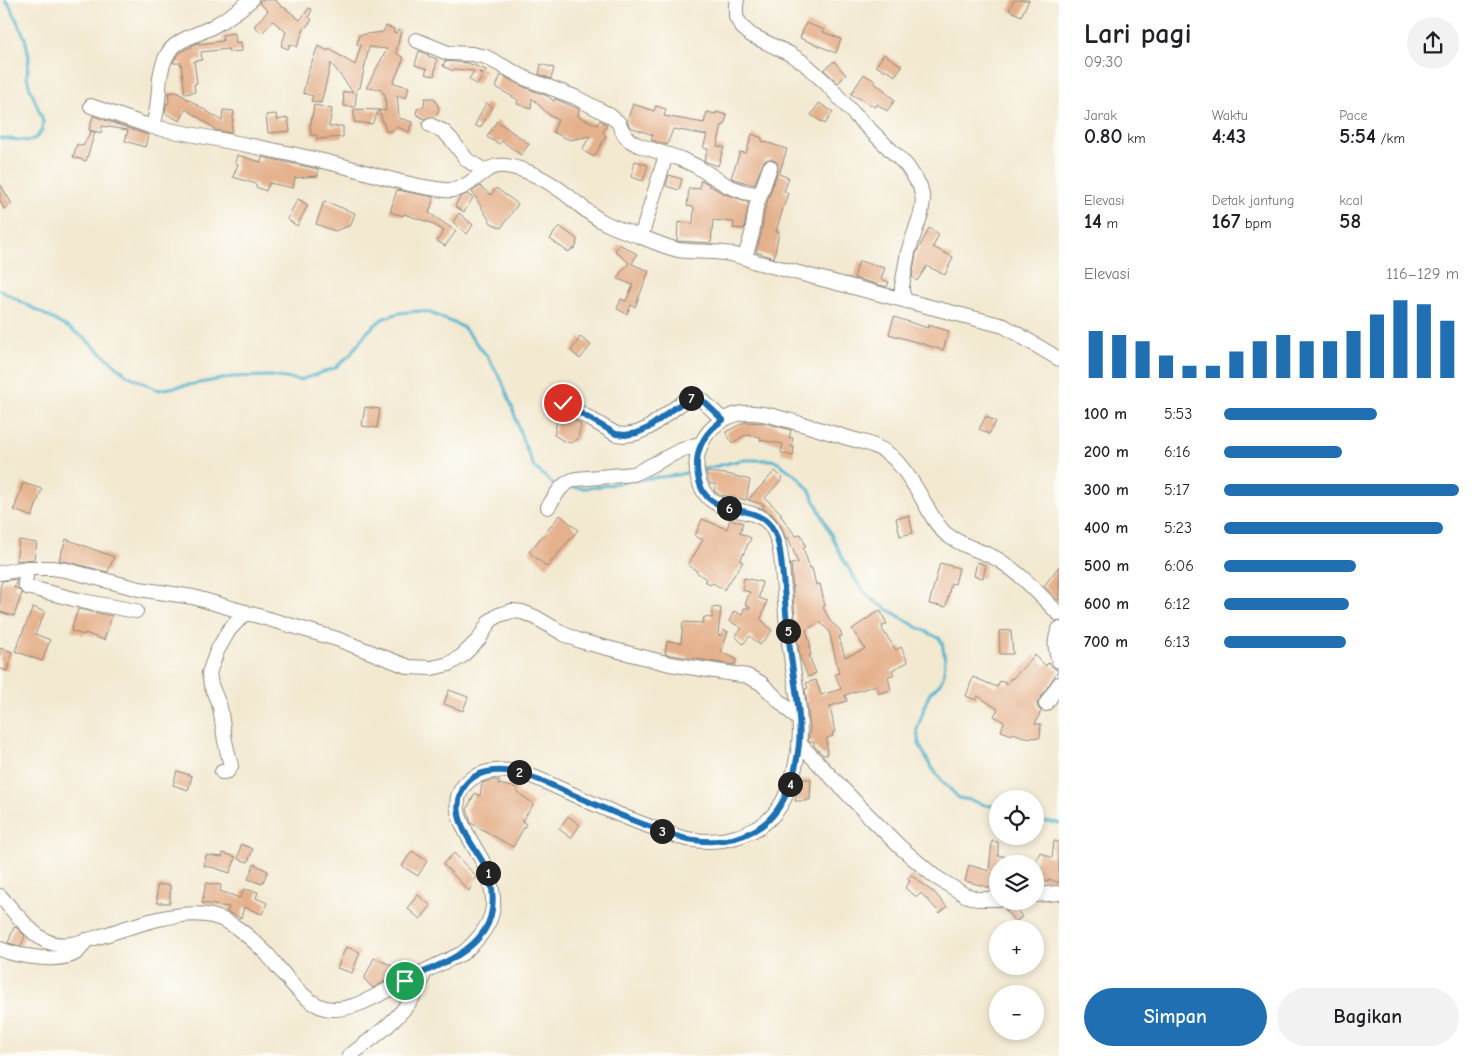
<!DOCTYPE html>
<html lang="id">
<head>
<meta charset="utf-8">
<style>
  body { margin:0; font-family:"Comic Neue",sans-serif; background:#f2f2f2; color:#202124; height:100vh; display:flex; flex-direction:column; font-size:19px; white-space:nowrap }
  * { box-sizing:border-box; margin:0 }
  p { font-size:16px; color:#757577 }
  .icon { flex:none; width:28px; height:28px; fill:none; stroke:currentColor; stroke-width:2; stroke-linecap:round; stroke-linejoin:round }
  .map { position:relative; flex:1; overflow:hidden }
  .drawer { display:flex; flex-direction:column; background:#fff; width:425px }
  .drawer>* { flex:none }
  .controls { position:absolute; left:989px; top:790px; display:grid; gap:10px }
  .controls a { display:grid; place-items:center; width:55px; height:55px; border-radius:50%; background:#fff; box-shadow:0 2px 8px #0003; font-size:25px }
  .pin { position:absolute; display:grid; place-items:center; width:42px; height:42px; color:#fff; margin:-21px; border:2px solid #fff; border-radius:50%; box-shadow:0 1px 5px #0007 }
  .km { position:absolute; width:25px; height:25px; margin:-12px; border-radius:50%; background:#222; color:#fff; font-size:14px; line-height:25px; text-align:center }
  .round { display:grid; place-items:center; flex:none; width:52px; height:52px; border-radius:26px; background:#f2f2f2 }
  .overview { display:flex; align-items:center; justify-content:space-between; height:85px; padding:0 25px }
  h1 { font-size:28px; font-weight:800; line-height:38px }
  .metrics { display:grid; grid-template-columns:repeat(3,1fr); gap:8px; height:85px; padding:5px 25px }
  .metrics div { display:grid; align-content:center }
  .metrics b { font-size:21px; font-weight:800 }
  .metrics small { font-size:14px; font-weight:400 }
  .metrics p { font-size:14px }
  .chart { height:140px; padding:10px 25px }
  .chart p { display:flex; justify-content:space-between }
  .chart svg { width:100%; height:90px; margin-top:5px; stroke:#1f6fb2; stroke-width:6 }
  .primary-button { display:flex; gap:10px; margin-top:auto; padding:10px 25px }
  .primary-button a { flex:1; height:58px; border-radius:30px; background:#1f6fb2; color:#fff; font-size:20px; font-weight:800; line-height:58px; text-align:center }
  .primary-button a+a { background:#f2f2f2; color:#202124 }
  ul { padding:0 25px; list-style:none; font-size:16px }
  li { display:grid; grid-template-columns:80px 60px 1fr; align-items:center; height:38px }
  li i { height:12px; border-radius:6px; background:#1f6fb2 }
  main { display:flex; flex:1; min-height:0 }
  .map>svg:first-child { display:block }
</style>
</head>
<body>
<main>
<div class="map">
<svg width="1059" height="1056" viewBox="0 0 1059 1056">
  <rect width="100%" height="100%" fill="#fdfcf7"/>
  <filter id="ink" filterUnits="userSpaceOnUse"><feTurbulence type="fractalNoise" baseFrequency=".02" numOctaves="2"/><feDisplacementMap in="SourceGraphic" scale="10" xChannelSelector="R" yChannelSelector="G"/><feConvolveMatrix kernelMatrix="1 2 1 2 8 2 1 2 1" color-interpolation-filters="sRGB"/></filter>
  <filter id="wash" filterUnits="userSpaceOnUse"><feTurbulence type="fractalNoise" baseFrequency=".0096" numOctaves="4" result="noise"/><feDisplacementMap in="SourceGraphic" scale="20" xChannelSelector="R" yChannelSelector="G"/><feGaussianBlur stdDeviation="1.12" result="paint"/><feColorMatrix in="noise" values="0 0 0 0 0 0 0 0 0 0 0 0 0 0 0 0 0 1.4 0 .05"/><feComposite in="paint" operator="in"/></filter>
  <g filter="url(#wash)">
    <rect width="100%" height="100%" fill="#f3e9d1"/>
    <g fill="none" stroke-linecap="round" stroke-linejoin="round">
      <path stroke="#4fb4cd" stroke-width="3" d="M0,138l28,3 8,-3 6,-8 1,-9 -14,-36 -2,-9 2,-19 -2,-10 -2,-9 -17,-36 -3,-2
        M0,290l67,37 16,10 44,38 31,15 42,-7 32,-6 39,-1 29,4 35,-12 15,-13 17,-23 15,-13 17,-6 20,-2 9,1 35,15 24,29 15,25 10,26 11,34 11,26 19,17 5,1
        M700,470l42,-10h30l8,4 18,13 12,14 33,68 12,20 8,12 11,10 43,26 22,11 3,4 3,18 -1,14 -4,9 -10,10 -4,9 -9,28 2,14 11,21 12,16 17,17 11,2 15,5 13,2
        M636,480l41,-5 17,-4
        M572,487c20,3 35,-2 55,-6
        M1035,820l24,3"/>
    </g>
    <g id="blocks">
      <path fill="#e5b18c" d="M260,0h15l8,8 1,-1 16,13 9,-12 3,1 -3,8 3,3 -8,9 -7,18 -7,-3 -2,5 -7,-3 5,-14 -13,-11 -11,12 -8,-7 14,-15 -9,-9z
        M1014,0h15l-8,16 -12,-6z
        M806,23l18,7 -1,2 18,7 -5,14 -36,-15z
        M386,26l8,3 -1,3 3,1 3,-4 2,1 -5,23 8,5 -11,25 16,4 -3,11 -9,-3 2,23 13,4 -3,10 -12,-5 -5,4h-6l-7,-21 7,1 -1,-16 -5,-6 -14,-1 21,-39 -18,-2 -9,41h-3l-2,19 -11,-1 -1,-14h10l-22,-29 -10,40 -10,-2 2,-5 -10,-3 5,-21 10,-26 10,5 1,-2 26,16 6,-20h-4l2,-10 24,-3z
        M235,33l1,10 5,-1 1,9 -13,1 -1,-3 -27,3 1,8 -8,1 3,22 -3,1 1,8 -10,2 -4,-31h-8l4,-8 9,-6 6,-2 -1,-1 8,-4v2l24,-3 -1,-6z
        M419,51l10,4 -1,1 9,3 -3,17 -9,-2 2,-5 -12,-4z
        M884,54l18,12 -7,10 -10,-7 -1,2 -8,-5z
        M445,61l23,2 18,7 -1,3 -6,-1 4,3 -6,10 -8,-6 5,-8 -20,-2 -1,2 -10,-5z
        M834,61l12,14 -8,8 -14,-13z
        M541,64l13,4 -3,11 -12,-5z
        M864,74l11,7 -1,2 11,7v2l10,8 -8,11 -10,-7 -2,3 -24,-13z
        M501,75l23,12 23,9 7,5 1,-2 24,10 -1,7 19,9 3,-5 7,5 -4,7 3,4 -12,21 -12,-7 8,-14 -20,4 -17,-8 5,-12 -10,-6 -16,-16 -1,11 -14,-5 1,-4 -22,-13z
        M177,92l45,29 1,-11 11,1 -3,22 -17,-3v-2l-28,-19 -6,12 -15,-8 1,-9 3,-1 -1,-10z
        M425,98h9l5,10 -2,7 -13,4 -8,-5 1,-5 7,-3z
        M486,103l7,4 -13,21 -5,-3z
        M819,103l14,9 -8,12 -14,-9z
        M633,104l21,7 2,-5 10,3 -2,7 40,7 3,-11 9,2v-2l11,3 -3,11 -2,-1 -5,21 7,1 -6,19 -14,-5 4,-12 -5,-1 4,-13 -34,-6 -6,16 -16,-5 2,-5 -23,-8 -3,-6z
        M314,105l18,4 -3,18 14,-1v11l-26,2v-4h-6l-1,-12h1z
        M354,109l25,1 -7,14 -18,-2z
        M276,114l1,6 11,-2 2,13 -22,2 -2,-18z
        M93,116l55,19 -3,12 -20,-6 3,-11 -26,-4 -1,7 -12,-3z
        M497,121l32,23 -8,11 -19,-14 -3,3 -12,-7z
        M91,131l4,1 -9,29 -13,-4 4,-13 6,2z
        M752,134l10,4v3l25,8 -8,25 10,4 -5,13 4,2 -12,38 3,1 -5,26 -18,-6 5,-17 4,-26 13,-39 -1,-8 -5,-3h-4l-4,2 -10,24 -23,-7 9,-26 6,1z
        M237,155l24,7 1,-5 56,12v7l-23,2 -2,10 -24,-5 -3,8 -10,-4v-3l-23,-7 5,-13 -3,-1z
        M635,161l13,4 -5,16 -12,-4z
        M669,175l13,4 -3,11 -13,-4z
        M700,181l5,1 4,2v2l3,1 13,7 24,8 -5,27 -11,-1 1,-6 -21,-2 -2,23 -34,-2 1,-19 15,2 1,-17 -7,-1 2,-18 11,1z
        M0,184l12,20 -8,5 -4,-8z
        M480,186l11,9 5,-7 22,16 -17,24 -10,-5 -19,-31z
        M397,190l37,7 -5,16 27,18 -11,15 -8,-5 7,-10 -13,-8 -27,-9 -1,2 -13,-4z
        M467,194l6,4 -9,14 -9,-6 5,-9z
        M298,199l10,6 -11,21 -10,-7z
        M324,201l31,12 -4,12 -16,6 -19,-7z
        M459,213l14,12 -6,9 -14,-12z
        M559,226l18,13 -1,8 -8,5 -18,-13z
        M929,228l10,6 -6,13 20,10 -8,18 -18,-9 -10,15 -5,-4 4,-23z
        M619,244l18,10 -5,10 17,7 -14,36 -4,-2 -4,9 -10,-5 4,-10 5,2 7,-16 -15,-6 2,-6 9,-10 -14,-12z
        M859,261l26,7 -4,11 8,3 -2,5 -33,-9z
        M894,317l34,11v-3l21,6 -6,19 -54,-16z
        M580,337l11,8 -11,14 -9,-8z
        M365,407l15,2 -3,19 -15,-2z
        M559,411l22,13 -3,15 -7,4 -7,-2 -10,-6z
        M986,416l10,6 -7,12 -10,-5z
        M745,422l20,1 26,7 -2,8h4l-2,8 3,1 -1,9 -12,-3 2,-9 -23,-4 1,-3 -15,-2 -14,8 -6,-11z
        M775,471l8,7 -18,20 17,16 -2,1 16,21 5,-2 5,13 -3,1 7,20h2l4,17 4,-1 5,22 -2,1 7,14 10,9 2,6 -3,1 6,20 20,-8 -13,-20 28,-19 7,14 -5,2 1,2 -1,1 14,21 5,-3 7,15 -16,8 2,5 -6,1 3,14 -12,3 -2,-8 -32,10 2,6 -17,5 5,26 -3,1 1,3 -6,2v17h-4l-9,-9v-4h-4l-2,-2 2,-12 -5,-39 3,-1 -2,-5 10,-3 5,15 20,-6 -6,-15 4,-1 -10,-42 -9,-9 -14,8 5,17h-2l2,8 -2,1 7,17 -8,4 -8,-20 -5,-39 -4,-54 7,-1 -10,-26 -2,2 -5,-13 -8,-11 -11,-7 3,-3 -17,-5z
        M706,472l21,2 23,6 -4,20 -23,-5v2l-9,-6 2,-7h-6z
        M23,483l19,6 -10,28 -18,-7z
        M560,515l18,15 -31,37 -18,-15z
        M909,516l4,17 -13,3 -4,-18z
        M702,519l25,10 3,-10 13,4 -3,10 11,5 -11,23 3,1 -19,28 -11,-7 -2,2 -6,-4 1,-2 -10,-7 1,-1 -9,-6 15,-25 -8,-4z
        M66,539l48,18 -6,15 -49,-12z
        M19,540l18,3 -3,16 -18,2z
        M977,562l9,3 -3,13 -9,-2z
        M940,563l19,5 -4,16 -4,-1 -5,24 -17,-3z
        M1059,566v35l-15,-15z
        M744,578l18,4 -3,16 8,3 -6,18 11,12 -12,14 -10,-9 -7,8 -8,-8 7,-8 -13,-7 5,-10 8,4 2,-7h7l-6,-4 5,-12 -8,-2z
        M17,579l-3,9h3l5,5 -8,23 -14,-4v-25l2,-6z
        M33,607l12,5 -10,22 15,6 -8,21 -27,-10z
        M712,607l9,1 -3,27 3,1 2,-6 5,2 -7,20 15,7 -1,6 -70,-11 2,-13 14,2 2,-21 20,1 1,-6 8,1z
        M78,609l34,7 -8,24 -19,-7 -1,2 -13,-4z
        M1011,630l2,24h-13l-1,-23z
        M0,648l12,4 -5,19 -7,-2z
        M1035,655l11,11 2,-3 10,8 -21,32 1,5 3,3 -6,13h6l-1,14 -16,-1 -11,-4 -1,2 -11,-4 3,-9 -10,-6 4,-7 -20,-13 -2,4 -10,-4 7,-19 24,10 3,-6 7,3 4,-6 1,1z
        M449,690l19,7 -5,14 -19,-7z
        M177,771l15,5 -4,14 -15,-5z
        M801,779h10l-1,21h-4v1h-11l2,-9h3z
        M494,780l6,1 -2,3 20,4 -1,4 17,12 -12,17 4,3 -13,23 -42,-24 -4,-14 8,-16 5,3 2,-13z
        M568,816l12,9 -9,13 -12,-9z
        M992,841l6,1v14h6l-1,8h-5v26l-33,-9 4,-16 20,6z
        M1054,841l5,1v41l-10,-4 -1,3 -13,-5v-15l5,-10 12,6z
        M241,844l12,5 -5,13 -10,-3z
        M412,851l15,10 -9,15 -16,-10z
        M223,853l13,4 -6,16 -15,-5 -11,-2 2,-11 16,2z
        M454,853l22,23 -7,15 -26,-27z
        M254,864l14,7 -6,13 -14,-5z
        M911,875l22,17v-1l14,16 -7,6 -19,-20 -4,4 -12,-9 5,-7 -3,-2z
        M206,883l15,2 -1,6 20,7 4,-9 14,3 -2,6 11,5 -5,11 -18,-7 -3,11 -14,-6 2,-5 -27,-4z
        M157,885h13v18h-13z
        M418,895l13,11 -11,13 -13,-11z
        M1006,901h4l12,16 -7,5 -12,-16z
        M14,927l3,1 8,8 -4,10 -13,-3z
        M346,947l14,5 -8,21 -15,-5z
        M374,958l26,11 -9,9 -18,10 -9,-9z"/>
    </g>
  </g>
  <g filter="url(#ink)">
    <use href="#blocks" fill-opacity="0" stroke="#8f8a7e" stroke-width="1"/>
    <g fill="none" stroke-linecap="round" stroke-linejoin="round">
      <g stroke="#8f8a7e" stroke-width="16">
        <path id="minor" d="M251,0c-12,10 -25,19 -39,27 -14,8 -37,12 -45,28 -12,22 -5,50 -15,72 60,11 120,22 179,36 38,9 75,23 114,27 28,3 36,-28 61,-24 22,3 44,16 61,29 11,9 21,18 33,25 13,8 28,12 42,17 12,5 24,10 36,13 15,2 30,1 46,3 11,1 22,5 32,9l248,64 55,33
          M737,0l-1,5v12l6,10 9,8 39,19 14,9 22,20 28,31 53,52 13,20 3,14 -2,14 -13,38 -6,34v7l4,8
          M416,40l32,13 24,1 14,3 41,22 48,18 34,18 9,7 6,12 5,6 9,5 43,14 15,7 32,20 16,6 16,3
          M91,106l61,21
          M430,125l13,6 8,8 16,21 18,11
          M641,237l25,-82
          M745,257l7,-23 4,-27 14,-40
          M555,401l8,2 53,31 9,1 12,-2 11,-5 39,-29 7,-3 8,4 21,20
          M548,507c9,-13 13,-24 28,-28l58,-5 45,-23 22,-8
          M27,568l-2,16 2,3 55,14 54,10
          M0,573l27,-5h25l14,2 73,19 54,8 144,42 72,28 23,1 17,-4 13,-8 17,-17 11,-18 9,-6 13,-4 10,1 13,5 29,17 16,7 90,23 77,12 14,7 38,37
          M1059,629c-5,12 -4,20 0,32
          M1046,704l13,-20
          M799,743l63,66 37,37 35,30 31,19 12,4h21
          M222,772l6,-1 3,-5 -6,-25 -5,-34 -9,-22 -2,-12 8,-22 12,-21 17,-18
          M1035,895l24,-2
          M0,896c12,13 31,38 46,45 19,9 40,-1 59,-6 30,-10 76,-26 107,-19 21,5 40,23 55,38 16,18 39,54 65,55 26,1 51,-18 73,-28 19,-10 39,-19 58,-28 14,-12 28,-27 30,-46 1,-10 -3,-31 -8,-41 -11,-24 -47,-63 -14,-87 14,-9 31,-10 47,-7 18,4 35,14 52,21 28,13 55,25 84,35 13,5 27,11 40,12 14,2 28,1 42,-3 18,-5 34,-15 44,-31 11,-17 16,-40 19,-60 4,-33 -6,-71 -10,-104 -3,-21 -4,-42 -6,-63 -1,-16 -2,-33 -9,-48 -13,-28 -54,-13 -70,-39 -20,-33 2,-74 39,-79 20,-2 43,7 62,12 13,4 27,8 40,12 16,5 31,7 45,18 10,8 19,22 26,33 9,14 18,36 30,46 15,12 34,16 51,25 24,14 42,35 62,55
          M0,949c17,7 61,15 77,3 4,-3 6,-8 9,-12
          M349,1056c24,-18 49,-35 65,-61 5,-7 8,-16 11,-24"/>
      </g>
      <use href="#minor" stroke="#fff" stroke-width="14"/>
    </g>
  </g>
  <g fill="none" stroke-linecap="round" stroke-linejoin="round" filter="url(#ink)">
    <g stroke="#fff" stroke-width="10">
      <path id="route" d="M405,981c27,-14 61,-23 79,-50 12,-18 11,-45 1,-65 -7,-14 -18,-26 -23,-41 -9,-22 -1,-48 25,-53 28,-6 55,9 80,20 29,13 57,26 87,36 13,5 27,11 40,12 21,3 43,0 61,-10 29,-16 41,-54 44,-86 3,-33 -7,-71 -10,-104 -3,-21 -4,-42 -6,-63 -2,-15 -2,-32 -9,-46 -18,-36 -78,-3 -77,-69 1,-19 11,-32 26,-42l-21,-20 -8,-4 -7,3 -39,29 -11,5 -12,2 -9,-1 -53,-31"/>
    </g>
    <use href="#route" stroke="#1f6fb2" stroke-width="6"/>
  </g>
</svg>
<div class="controls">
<a><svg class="icon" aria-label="locate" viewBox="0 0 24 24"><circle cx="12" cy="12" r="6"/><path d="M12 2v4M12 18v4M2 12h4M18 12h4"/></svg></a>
<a><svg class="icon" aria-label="layers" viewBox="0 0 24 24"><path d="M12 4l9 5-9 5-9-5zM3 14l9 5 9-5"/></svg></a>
<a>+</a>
<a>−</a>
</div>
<div class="pin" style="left:405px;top:981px;background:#1e9e55"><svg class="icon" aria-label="arrive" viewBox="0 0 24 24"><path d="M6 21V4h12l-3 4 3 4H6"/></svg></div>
<div class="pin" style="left:563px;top:403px;background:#d93025"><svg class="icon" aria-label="check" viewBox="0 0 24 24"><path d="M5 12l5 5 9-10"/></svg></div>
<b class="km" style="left:488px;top:873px">1</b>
<b class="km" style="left:519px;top:772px">2</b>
<b class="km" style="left:662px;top:831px">3</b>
<b class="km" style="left:790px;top:784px">4</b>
<b class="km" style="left:788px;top:631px">5</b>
<b class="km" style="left:729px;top:508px">6</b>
<b class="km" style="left:691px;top:398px">7</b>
</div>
<section class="drawer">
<div class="overview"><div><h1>Lari pagi</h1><p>09:30</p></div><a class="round"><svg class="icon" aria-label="share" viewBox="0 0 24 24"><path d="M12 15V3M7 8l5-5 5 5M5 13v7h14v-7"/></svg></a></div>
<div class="metrics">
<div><p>Jarak</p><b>0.80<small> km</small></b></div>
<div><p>Waktu</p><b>4:43</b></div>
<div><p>Pace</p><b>5:54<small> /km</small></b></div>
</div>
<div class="metrics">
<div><p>Elevasi</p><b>14<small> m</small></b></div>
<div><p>Detak jantung</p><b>167<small> bpm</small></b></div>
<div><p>kcal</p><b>58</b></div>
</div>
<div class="chart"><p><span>Elevasi</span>116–129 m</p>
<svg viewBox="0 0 160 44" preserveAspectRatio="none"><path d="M5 44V21M15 44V23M25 44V26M35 44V33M45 44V38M55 44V38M65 44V31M75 44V26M85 44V23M95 44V26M105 44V26M115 44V21M125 44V13M135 44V6M145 44V8M155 44V16"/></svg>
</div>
<ul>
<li><b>100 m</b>5:53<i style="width:65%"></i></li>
<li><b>200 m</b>6:16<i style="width:50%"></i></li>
<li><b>300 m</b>5:17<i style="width:100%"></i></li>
<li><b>400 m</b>5:23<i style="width:93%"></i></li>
<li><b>500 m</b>6:06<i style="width:56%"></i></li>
<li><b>600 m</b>6:12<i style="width:53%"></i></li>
<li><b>700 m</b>6:13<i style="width:52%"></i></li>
</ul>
<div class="primary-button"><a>Simpan</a><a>Bagikan</a></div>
</section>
</main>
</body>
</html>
